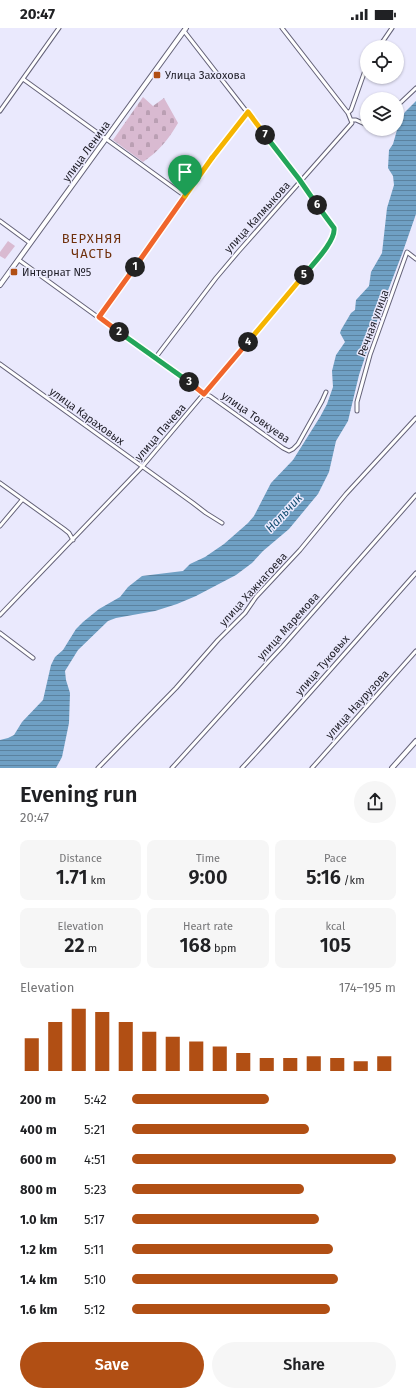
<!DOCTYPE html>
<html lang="en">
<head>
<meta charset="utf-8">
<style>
  body { margin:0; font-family:"Fira Sans",sans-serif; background:#f6f6f6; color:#202124; height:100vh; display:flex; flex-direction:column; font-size:15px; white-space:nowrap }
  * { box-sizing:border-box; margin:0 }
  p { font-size:13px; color:#757577 }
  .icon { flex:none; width:22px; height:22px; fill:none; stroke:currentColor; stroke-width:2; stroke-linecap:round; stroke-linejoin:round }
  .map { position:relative; height:740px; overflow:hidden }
  .panel { display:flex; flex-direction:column; background:#fff; flex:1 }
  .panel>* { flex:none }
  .fabs { position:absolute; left:360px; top:12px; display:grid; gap:8px }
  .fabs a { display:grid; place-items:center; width:44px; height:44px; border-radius:50%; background:#fff; box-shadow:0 1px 3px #0004; font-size:20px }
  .pin { position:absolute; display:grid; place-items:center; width:34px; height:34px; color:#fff; margin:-41px -17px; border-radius:50% 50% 50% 0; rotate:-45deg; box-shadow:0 0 4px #0007 }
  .pin .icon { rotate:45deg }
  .km { position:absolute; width:20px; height:20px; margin:-10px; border-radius:50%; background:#222; color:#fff; font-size:11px; line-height:20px; text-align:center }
  .round { display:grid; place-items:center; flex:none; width:42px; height:42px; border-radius:21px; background:#f6f6f6 }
  .overview { display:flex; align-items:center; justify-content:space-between; height:68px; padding:0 20px }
  h1 { font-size:22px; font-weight:600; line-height:30px }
  .stats { display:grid; grid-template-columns:repeat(3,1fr); gap:6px; height:68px; padding:4px 20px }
  .stats div { display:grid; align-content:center; border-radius:8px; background:#f6f6f6; text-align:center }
  .stats b { font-size:20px; font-weight:600 }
  .stats small { font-size:11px; font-weight:400 }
  .stats p { font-size:11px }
  .chart { height:112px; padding:8px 20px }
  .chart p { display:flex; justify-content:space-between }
  .chart svg { width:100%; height:72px; margin-top:4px; stroke:#b14f14; stroke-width:6 }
  .cta { display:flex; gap:8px; margin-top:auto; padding:8px 20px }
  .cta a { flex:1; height:46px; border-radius:24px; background:#b14f14; color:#fff; font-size:16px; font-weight:600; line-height:46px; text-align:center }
  .cta a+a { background:#f6f6f6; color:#202124 }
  ul { padding:0 20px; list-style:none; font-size:13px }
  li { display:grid; grid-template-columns:64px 48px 1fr; align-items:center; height:30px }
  li i { height:10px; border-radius:5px; background:#b14f14 }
  .status { display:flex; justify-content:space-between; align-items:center; height:28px; padding:0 20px; background:#fff; direction:ltr }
  .status svg { height:11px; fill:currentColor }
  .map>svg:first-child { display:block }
</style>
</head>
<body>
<div class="status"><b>20:47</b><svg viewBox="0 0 49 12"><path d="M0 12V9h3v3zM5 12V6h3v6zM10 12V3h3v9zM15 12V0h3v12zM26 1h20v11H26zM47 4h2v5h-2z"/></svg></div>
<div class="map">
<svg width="416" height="740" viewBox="0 0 416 740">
  <defs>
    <pattern id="cemetery-stones" width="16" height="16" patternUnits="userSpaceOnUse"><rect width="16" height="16" fill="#d9bad1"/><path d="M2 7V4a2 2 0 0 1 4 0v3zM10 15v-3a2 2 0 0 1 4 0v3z" fill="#ba9fb3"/></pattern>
    <pattern id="water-rules" width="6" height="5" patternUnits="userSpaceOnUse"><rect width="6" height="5" fill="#6fa0c4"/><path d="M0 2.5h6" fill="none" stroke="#5b829f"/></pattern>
  </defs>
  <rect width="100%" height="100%" fill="#eae9fd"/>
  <path fill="url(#cemetery-stones)" d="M143,69l10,9 11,-8 14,25c-9,16 -20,29 -35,39l-30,-22z"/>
  <path fill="#d9bad1" d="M8,213l7,5 -10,13 -5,-3v-4z"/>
  <path fill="url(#water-rules)" d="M416,73v113l-14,40 -20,52 -23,69 -11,46 -12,20 -7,31 -11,22 -29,35 -26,22 -11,12 -16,12 -40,21 -19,8 -22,7 -39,7 -8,3 -30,29 -13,21 1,9 4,13 -1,30 -7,34 -6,11h-56v-28l8,-2 6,-3 8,-13 21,-22 8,-35 4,-8 8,-7 13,-21 7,-7 16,-13 21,-12 8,-10 14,-11 41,-5 7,-7 15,-7 19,-13 24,-21 6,-7 17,-33 22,-23 27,-43 7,-13 6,-17 -1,-16 4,-16 9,-13 -5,-9 1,-3 10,-17 4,-3 1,-10 13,-14 2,-14 11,-19 5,-45 7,-23 -1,-9 -5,-8 1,-18 4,-6 6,-21 6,-11z"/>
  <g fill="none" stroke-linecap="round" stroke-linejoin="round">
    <g stroke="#646278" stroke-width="5">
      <path id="street" d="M379,19l13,-19
        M23,51l162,117
        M397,78l19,-18
        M0,83l59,-83
        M348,85l3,-3 16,-45
        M351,92h5l11,5
        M0,193l30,22
        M19,232l185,134 6,2 73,52 6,3 4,-2 5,-5 24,-43 4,-9
        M99,289l133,-186 16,-19
        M156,329l60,-79 22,-26 114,-129 -4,-10 -66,-85
        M0,336l193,139 13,10 16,10
        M357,383v-9l13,-47 37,-103 9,7
        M0,455l64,46 5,4 4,7
        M0,498l22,-26
        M0,587l142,-148 179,-212 12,-19 1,-8 -35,-49 -115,-148
        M0,605l33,25
        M98,740l78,-80 42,-48 27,-27 11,-16 44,-47 46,-56 70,-76
        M172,740l97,-107 14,-15 133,-151
        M242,740c59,-64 116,-130 174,-195
        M312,740l104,-117"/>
    </g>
    <g stroke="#646278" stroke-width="6">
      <path id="secondary" d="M0,257l186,-257
        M392,740l24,-27"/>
    </g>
    <use href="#street" stroke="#fff" stroke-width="3"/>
    <use href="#secondary" stroke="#fff" stroke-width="4"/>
  </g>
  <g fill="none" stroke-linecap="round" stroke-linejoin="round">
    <g stroke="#fff" stroke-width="8">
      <path id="split-1" d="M135,239l50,-71"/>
    </g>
    <g stroke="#fff" stroke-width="8">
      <path id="split-2" d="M119,304l-20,-15 36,-50"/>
    </g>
    <g stroke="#fff" stroke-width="8">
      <path id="split-3" d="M119,304l70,50"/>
    </g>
    <g stroke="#fff" stroke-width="8">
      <path id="split-4" d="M189,354l15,12 44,-52"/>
    </g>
    <g stroke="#fff" stroke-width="8">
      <path id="split-5" d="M248,314l56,-67"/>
    </g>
    <g stroke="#fff" stroke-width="8">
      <path id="split-6" d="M304,247c8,-10 32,-34 30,-47l-17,-23"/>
    </g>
    <g stroke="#fff" stroke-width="8">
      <path id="split-7" d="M265,107l34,44 18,26"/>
    </g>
    <g stroke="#fff" stroke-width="8">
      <path id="split-8" d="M212,130l36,-46 17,23"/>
    </g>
    <g stroke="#fff" stroke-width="8">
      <path id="split-9" d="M185,168l27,-38"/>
    </g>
    <use href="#split-1" stroke="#f0652b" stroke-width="5"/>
    <use href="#split-2" stroke="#f0652b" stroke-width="5"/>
    <use href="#split-3" stroke="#22a559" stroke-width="5"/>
    <use href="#split-4" stroke="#f0652b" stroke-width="5"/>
    <use href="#split-5" stroke="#f5b400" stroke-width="5"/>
    <use href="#split-6" stroke="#22a559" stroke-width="5"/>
    <use href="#split-7" stroke="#22a559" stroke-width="5"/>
    <use href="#split-8" stroke="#f5b400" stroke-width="5"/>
    <use href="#split-9" stroke="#f5b400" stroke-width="5"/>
  </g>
  <g fill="#b14f14" stroke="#eae9fd" stroke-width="1.5">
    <rect x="153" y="43" width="8" height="8" rx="2"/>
    <rect x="10" y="240" width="8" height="8" rx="2"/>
  </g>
  <g text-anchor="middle" stroke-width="3" stroke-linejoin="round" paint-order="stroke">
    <g font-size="11" fill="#1f1e27" stroke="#eae9fd" text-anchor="start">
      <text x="165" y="51">Улица Захохова</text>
      <text x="22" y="248">Интернат №5</text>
    </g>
    <g font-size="11" fill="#1f1e27" stroke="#eae9fd">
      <text transform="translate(86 123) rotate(-54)" y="4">улица Ленина</text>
      <text transform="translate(257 189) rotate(-48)" y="4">улица Калмыкова</text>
      <text transform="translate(373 295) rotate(-70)" y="4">Речная улица</text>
      <text transform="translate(87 388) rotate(36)" y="4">улица Караховых</text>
      <text transform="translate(256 389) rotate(35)" y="4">улица Товкуева</text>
      <text transform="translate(160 404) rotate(-49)" y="4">улица Пачева</text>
      <text transform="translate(253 561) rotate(-48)" y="4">улица Хажнагоева</text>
      <text transform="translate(288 598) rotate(-48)" y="4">улица Маремова</text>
      <text transform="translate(322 637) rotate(-49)" y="4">улица Туковых</text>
      <text transform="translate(357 676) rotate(-48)" y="4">улица Наурузова</text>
    </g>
    <g font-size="12" font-style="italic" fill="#144e72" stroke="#eae9fd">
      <text transform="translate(284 485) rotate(-47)" y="4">Нальчик</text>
    </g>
    <g font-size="13" letter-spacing="1" fill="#6f300c" stroke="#eae9fd">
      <text x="92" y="215">ВЕРХНЯЯ<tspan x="92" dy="15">ЧАСТЬ</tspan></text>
    </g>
  </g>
</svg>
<div class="fabs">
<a><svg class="icon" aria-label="locate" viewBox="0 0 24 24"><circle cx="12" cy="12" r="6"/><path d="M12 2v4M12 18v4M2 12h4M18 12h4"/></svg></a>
<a><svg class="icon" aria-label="layers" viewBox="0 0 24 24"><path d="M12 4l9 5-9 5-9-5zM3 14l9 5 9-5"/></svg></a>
</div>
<div class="pin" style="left:185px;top:168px;background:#1e9e55"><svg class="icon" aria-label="arrive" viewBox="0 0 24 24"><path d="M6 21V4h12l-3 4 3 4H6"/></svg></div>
<b class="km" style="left:135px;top:239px">1</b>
<b class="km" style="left:119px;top:304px">2</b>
<b class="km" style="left:189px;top:354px">3</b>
<b class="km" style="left:248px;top:314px">4</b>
<b class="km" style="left:304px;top:247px">5</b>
<b class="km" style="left:317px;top:177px">6</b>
<b class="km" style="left:265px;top:107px">7</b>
</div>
<section class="panel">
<div class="overview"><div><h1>Evening run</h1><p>20:47</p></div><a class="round"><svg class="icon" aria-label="share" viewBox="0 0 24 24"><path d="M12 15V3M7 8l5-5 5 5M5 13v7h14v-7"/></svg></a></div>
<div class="stats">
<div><p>Distance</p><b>1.71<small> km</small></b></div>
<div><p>Time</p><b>9:00</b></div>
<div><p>Pace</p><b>5:16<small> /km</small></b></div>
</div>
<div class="stats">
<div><p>Elevation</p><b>22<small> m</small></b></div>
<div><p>Heart rate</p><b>168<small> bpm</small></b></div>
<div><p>kcal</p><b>105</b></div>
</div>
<div class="chart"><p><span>Elevation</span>174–195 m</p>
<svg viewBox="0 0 160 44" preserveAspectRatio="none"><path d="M5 44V24M15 44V14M25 44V6M35 44V8M45 44V14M55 44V20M65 44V23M75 44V26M85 44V29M95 44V33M105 44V36M115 44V36M125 44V35M135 44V36M145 44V38M155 44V35"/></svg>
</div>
<ul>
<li><b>200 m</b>5:42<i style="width:52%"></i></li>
<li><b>400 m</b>5:21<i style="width:67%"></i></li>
<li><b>600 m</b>4:51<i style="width:100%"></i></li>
<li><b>800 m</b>5:23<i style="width:65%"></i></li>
<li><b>1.0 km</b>5:17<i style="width:71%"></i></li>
<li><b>1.2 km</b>5:11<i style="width:76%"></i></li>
<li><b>1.4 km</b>5:10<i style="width:78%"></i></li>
<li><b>1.6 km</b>5:12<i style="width:75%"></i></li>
</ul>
<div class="cta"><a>Save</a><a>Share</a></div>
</section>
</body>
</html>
